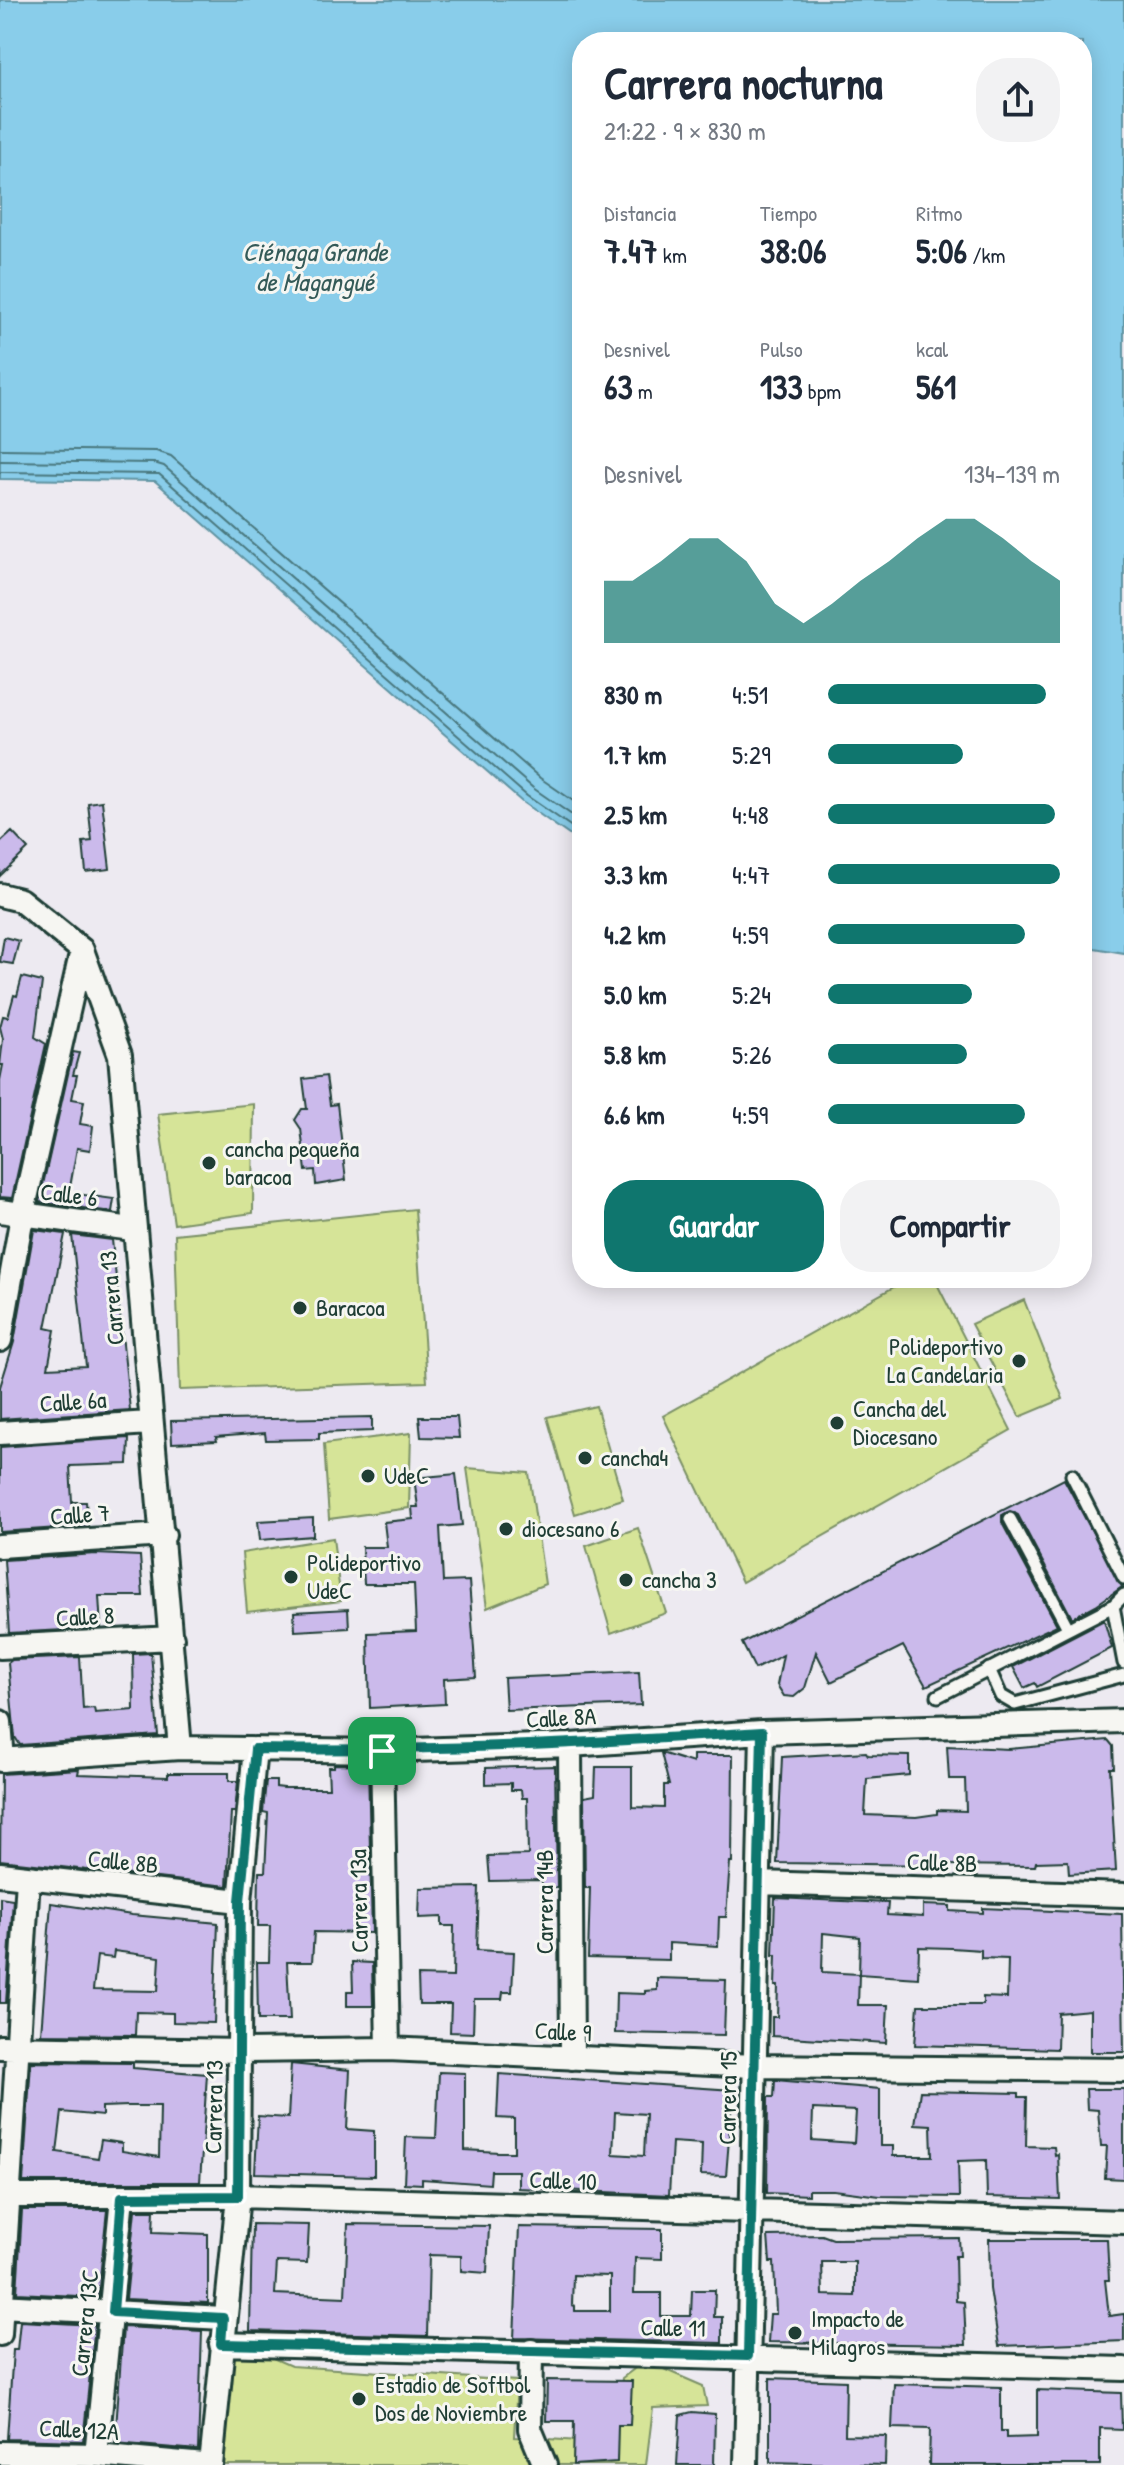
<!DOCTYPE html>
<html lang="es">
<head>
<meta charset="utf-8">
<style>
  body { margin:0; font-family:"Patrick Hand",sans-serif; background:#f2f2f3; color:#1f2937; height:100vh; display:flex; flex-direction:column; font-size:30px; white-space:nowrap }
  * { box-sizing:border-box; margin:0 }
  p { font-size:26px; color:#747a83 }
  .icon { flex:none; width:44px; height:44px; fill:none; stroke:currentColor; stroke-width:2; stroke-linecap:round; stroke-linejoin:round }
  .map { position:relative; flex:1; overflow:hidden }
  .drawer { position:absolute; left:572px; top:32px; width:520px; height:1256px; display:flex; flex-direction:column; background:#fff; border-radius:32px; box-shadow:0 4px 20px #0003 }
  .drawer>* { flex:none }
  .pin { position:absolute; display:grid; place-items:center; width:68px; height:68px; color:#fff; margin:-34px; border-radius:16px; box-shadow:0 4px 12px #0006 }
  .round { display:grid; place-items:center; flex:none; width:84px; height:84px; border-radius:32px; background:#f2f2f3 }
  .head { display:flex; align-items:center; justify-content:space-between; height:136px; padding:0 32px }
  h1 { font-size:44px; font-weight:700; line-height:60px }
  .stats { display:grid; grid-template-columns:repeat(3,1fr); gap:12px; height:136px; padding:8px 32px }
  .stats div { display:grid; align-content:center }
  .stats b { font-size:34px; font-weight:700 }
  .stats small { font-size:22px; font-weight:400 }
  .stats p { font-size:22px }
  .chart { height:224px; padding:16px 32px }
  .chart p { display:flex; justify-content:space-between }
  .chart svg { width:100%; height:144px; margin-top:8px; fill:#0f766e; opacity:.7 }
  .button { display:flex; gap:16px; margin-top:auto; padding:16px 32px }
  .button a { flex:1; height:92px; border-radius:32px; background:#0f766e; color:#fff; font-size:32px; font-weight:700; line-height:92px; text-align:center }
  .button a+a { background:#f2f2f3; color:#1f2937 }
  ul { padding:0 32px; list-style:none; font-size:26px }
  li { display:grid; grid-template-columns:128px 96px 1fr; align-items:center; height:60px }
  li i { height:20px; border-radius:10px; background:#0f766e }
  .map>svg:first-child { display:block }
</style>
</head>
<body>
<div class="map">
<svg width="1124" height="2465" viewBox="0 0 1124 2465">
  <rect width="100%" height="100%" fill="#edeaf1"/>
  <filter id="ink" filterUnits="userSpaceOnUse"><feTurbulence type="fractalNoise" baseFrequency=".0125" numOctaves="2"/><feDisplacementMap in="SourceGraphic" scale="16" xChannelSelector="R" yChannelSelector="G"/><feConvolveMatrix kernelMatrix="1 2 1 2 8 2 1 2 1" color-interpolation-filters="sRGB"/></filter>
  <g filter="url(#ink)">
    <path fill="#d6e498" stroke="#7a9066" stroke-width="2" d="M254,1104l-1,109 -79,11 -16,-110z
      M415,1209l12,173 -247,8 -5,-156z
      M910,1278h24l77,152 -269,152 -79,-166z
      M1024,1300l39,99 -43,18 -49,-93z
      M596,1406l27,93 -48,15 -28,-97z
      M411,1433l-2,75 -80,11 -5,-75z
      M467,1468l62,5 16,111 -58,24z
      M638,1528l28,85 -55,20 -25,-87z
      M333,1538l8,63 -94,11 -5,-59z
      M226,2350l33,2 32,14 226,15 -3,56 100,6 8,-65 23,-17 58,25 4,20 -54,2 -7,57h-431z"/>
    <path fill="#89cdea" stroke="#5f93a1" stroke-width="2" d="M0,0h1124v953l-42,-7v-904h-500v802l-60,-42 -367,-321 -155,-2z"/>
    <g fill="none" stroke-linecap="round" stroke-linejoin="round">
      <path stroke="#49777d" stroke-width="2" d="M0,449l156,2 15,5 369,322 42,29
        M0,461l154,2 10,3 369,322 49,34
        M0,472l159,2 368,322 55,38"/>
    </g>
    <path fill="#cbbaeb" stroke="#1f3d34" stroke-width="2" fill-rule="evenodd" d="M102,801l8,68 -24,3 -3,-30 9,-1 -4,-38z
      M12,832l16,17 -28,27v-33z
      M4,937l15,4 -6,23 -13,-2z
      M22,977l20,5 -7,55 11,7 -34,154 -12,-1v-117l3,-15h-3l3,-26 -3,-12 3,-11 5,1 6,-22 3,1z
      M73,1052l6,1 -6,22h4l-5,24 12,2 -4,23 13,2 -3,24 -13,-2 -8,45 45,6 -2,13 -73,-10z
      M326,1076l4,29 7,-1 9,76 -30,5 -1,-15 -9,1 -5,-42 -6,-9 7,-11h5l-4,-30z
      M34,1230l31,4 -19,94 9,2 -7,38 38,-2 -14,-131 40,5 18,170 -130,9v-32l14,-45z
      M372,1417v14l-53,2v6l-53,1 -1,-7 -49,4 1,4 -45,2 -1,-22z
      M419,1417h38l2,21 -38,-1z
      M129,1438l-1,26 -58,2 2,36h14l2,24 -88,6v-85z
      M456,1474l6,51 -22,2 3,55 26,-1 7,96 -32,2 1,25 -75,4 -2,-75 48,-2 -2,-47h-50l-2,-37h25l-3,-25 29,-3 -1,-12h6l-4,-29z
      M1064,1479l58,108 -26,18 -24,13 -54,-103 -8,-4 -8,4v8l55,102 -131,61 -23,-40 -72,36 -15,-30 -11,36 -11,9 -10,-1 -7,-11 6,-30 -28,14 -13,-26z
      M313,1518v18l-53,4 -2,-19z
      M96,1554l44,2 3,40h-44l2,32 -92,5 -5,-73z
      M348,1609l1,19 -54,3 -1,-19z
      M1104,1620l8,28 -75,39 -2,-4 -11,5 -11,-21z
      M151,1653l7,82 -138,10 -5,-8 -3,-30 -4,-44 4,-3 68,-3 3,52 11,-1 1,5 39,-3 -1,-56z
      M639,1672l2,33 -135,5 -2,-32z
      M1108,1740l5,6 1,22h-4l6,103 -47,3 -1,-13 -32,1 -1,4 -258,-3 5,-106 84,-5 2,3 41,1v19l-42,4 -2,36 51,2 21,-3v-4l29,1 -1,-32h-16l-2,-33 62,3z
      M661,1753l32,10v-8h40l-1,107h-2l-4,55h-7l-1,29 -49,-3v17l-81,-2 2,-70h-5l-1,-91 11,-2 1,-28h36v40l32,1v-23h5z
      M334,1764l34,1 4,168 -58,-1 -2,30h-25l3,58h-32l-1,-58h12l1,-36h-12l1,-54h6l3,-59 -5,-1 3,-31h10v6l8,1h45l-1,-21h6z
      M555,1766l2,122h-15v-8l-52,1 -2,-25 40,-1 -1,-57h-5l-1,-8h-10v-7l-25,1v-16z
      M79,1769l-1,5 90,3v-4h61v8h9l-3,31h-4l-4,74 -227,-26 1,-86z
      M479,1887l-2,63 37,2 -2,40h-9l-1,7h-28l-1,34 -23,-1 1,-28h-32l-1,-28 35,1 1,-51h-12v-9l-23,1 1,-30z
      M0,1897l13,2 -7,104h-6z
      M775,1898l113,5 -1,12 36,2v-12l27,1v5l33,2v-5l139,6 2,138h-34v-42l-32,3 -1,36 -142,-4 3,-40h65v-8l24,1 1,-39 -27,-1v-8l-30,-2 -32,-1 -1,31 -59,-4 -1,31h30l-2,38 -114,-7v-19h5l1,-31h-3l1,-31h-3zM823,1933l37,4 -1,37 -37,-2z
      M51,1903l81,12 86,8 -4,100 -41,-1v-9l-37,-1 -1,23 -94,-1zM114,1951l46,6 -2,34 -65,-1 4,-34 16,2z
      M352,1962l20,1 1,43h-26v-15h6z
      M657,1978l69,2 -2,55 -109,-2 1,-40 29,1v-3l12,-1z
      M31,2062l102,1v5l74,6 -7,108h-177zM128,2106h32l-1,51 -37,-6v-8l-21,-3 -3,18 -41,-6 5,-40 40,4v-9z
      M291,2064l59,6 -3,59 27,2v45l-119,-3 3,-57 30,2z
      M439,2072l26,1v77l34,2h15v-33l-17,-1 2,-44 234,16 -7,86 -25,-1 1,-31 -30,-2 -3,53 -151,-7v-17h-27l-1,13 -68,-5v5l-18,-1 2,-46 30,1zM615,2112l31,2 -2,42 -31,-2z
      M775,2080l105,9v57h13v10h39l-1,-31 -16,-1 5,-33 99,2v4h8l-1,49 28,1 1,8 3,-1 2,45 -73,-2 -1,-37 -28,1 1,36 -79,-1 -47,-6h-24v5l-42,-2 1,-96h6zM813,2109l43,2 -2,32 -42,-3z
      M1086,2089h38v90l-19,-1 2,-32h-6l-3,-36 -11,-1z
      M22,2210h85l-9,87 -81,-4z
      M135,2210h19l-1,22 55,2v69l-82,-4z
      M252,2224l57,1 -2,38 -30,-1 -2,32 70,3 3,-73 141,2 -2,47 -26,-2v-15l-32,-1 -2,81 -177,-5z
      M519,2227l143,2v30l-27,-1 -1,35h27v23h30l1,-26h23l-1,27h8v26l-208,-5zM573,2275l37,1v35h-35v-5l-3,-1z
      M822,2235l11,4 126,-1 1,18h-5l1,45 8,1 2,43 -198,-3 2,-28h6l-2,-52h-4l-2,-26zM822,2262h33v34l-32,-1z
      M989,2239h118l2,41h-4l4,36 15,-2v27l-125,5 -9,-57z
      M20,2321l75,4 -12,116 -76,-2 6,-89h4z
      M123,2327l79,4 -4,119 -83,-7z
      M770,2378l76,3 -1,54 41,1 -1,29 -115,-3z
      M547,2380l85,1 -2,44h-12l-1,37 -44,3 1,-44h-28z
      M894,2384l107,3v44h5v7l31,-1v-47l84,3 1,36 -22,-1v37h-171l1,-36 -38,-1z
      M692,2412l23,2 -1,51h-37l3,-50z"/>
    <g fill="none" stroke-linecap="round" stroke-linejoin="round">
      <g stroke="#1f3d34" stroke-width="17">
        <path id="service" d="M1072,1475l52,103
          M1010,1519l58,109
          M1113,1606l11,57
          M989,1669l12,27 14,8 109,-29
          M938,1696l175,-90 11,-11"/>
      </g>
      <g stroke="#1f3d34" stroke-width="28">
        <path id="minor" d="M0,895l20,5 62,50 38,105 60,693
          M0,1211l132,18
          M0,1340l22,-124 60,-266
          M0,1433l149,-10
          M0,1546l164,-11
          M0,1647l172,-9
          M0,1722l3,38
          M570,1745l2,313
          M382,1751l6,298
          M0,1760l180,-12 202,3 188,-6 192,-13 362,-11
          M0,1874l240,27
          M759,1883l365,12
          M0,2047l241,4 147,-2 367,17 369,4
          M0,2196h238l886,26
          M0,2306l223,12
          M0,2334l28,-456
          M221,2344l903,25
          M531,2351l-1,78 15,36
          M0,2453l96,2 108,10
          M96,2455l26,-258
          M211,2465l27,-269 2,-295 15,-152
          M746,2465l16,-733"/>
      </g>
      <use href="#service" stroke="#f6f6f2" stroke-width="11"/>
      <use href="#minor" stroke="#f6f6f2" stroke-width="22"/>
    </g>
  </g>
  <g fill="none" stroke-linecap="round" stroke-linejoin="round" filter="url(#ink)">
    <g stroke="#fff" stroke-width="16">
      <path id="route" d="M762,1732l-14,624 -527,-12 2,-26 -110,-6 9,-115 116,-1 2,-295 15,-152c169,3 338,-6 507,-17z"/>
    </g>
    <use href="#route" stroke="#0f766e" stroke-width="10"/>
  </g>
  <g fill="#1f3d34" stroke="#f6f6f2" stroke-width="3">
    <circle cx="209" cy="1163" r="8"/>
    <circle cx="300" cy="1308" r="8"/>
    <circle cx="1019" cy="1361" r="8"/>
    <circle cx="837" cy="1423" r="8"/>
    <circle cx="585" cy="1458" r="8"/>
    <circle cx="368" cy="1476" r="8"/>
    <circle cx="506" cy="1529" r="8"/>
    <circle cx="291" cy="1577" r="8"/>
    <circle cx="626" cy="1580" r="8"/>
    <circle cx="795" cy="2333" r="8"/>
    <circle cx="359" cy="2399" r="8"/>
  </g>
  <g text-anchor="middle" stroke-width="6" stroke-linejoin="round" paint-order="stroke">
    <g font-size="24" fill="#1f3d34" stroke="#f6f6f2" text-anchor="start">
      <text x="225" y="1157">cancha pequeña<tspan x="225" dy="28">baracoa</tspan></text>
      <text x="316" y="1316">Baracoa</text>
      <text x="1003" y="1355" text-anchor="end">Polideportivo<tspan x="1003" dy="28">La Candelaria</tspan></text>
      <text x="853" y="1417">Cancha del<tspan x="853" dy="28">Diocesano</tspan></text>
      <text x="601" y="1466">cancha4</text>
      <text x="384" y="1484">UdeC</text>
      <text x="522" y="1537">diocesano 6</text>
      <text x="307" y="1571">Polideportivo<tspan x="307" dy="28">UdeC</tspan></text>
      <text x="642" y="1588">cancha 3</text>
      <text x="811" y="2327">Impacto de<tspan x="811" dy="28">Milagros</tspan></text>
      <text x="375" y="2393">Estadio de Softbol<tspan x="375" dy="28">Dos de Noviembre</tspan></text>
    </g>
    <g font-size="24" fill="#1f3d34" stroke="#f6f6f2">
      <text transform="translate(69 1195) rotate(7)" y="8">Calle 6</text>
      <text transform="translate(112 1298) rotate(-95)" y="8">Carrera 13</text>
      <text transform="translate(73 1402) rotate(-4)" y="8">Calle 6a</text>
      <text transform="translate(80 1515) rotate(-4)" y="8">Calle 7</text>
      <text transform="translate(85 1617) rotate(-3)" y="8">Calle 8</text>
      <text transform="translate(561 1718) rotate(-3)" y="8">Calle 8A</text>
      <text transform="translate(123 1862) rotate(6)" y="8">Calle 8B</text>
      <text transform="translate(942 1863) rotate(2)" y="8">Calle 8B</text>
      <text transform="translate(359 1901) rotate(-91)" y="8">Carrera 13a</text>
      <text transform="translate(545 1902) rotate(-90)" y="8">Carrera 14B</text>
      <text transform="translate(563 2032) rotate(3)" y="8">Calle 9</text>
      <text transform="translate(728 2098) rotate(-89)" y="8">Carrera 15</text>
      <text transform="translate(214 2107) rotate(-89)" y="8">Carrera 13</text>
      <text transform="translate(563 2181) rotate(2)" y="8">Calle 10</text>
      <text transform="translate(85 2323) rotate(-84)" y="8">Carrera 13C</text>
      <text transform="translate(673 2328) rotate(1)" y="8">Calle 11</text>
      <text transform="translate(79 2430) rotate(3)" y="8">Calle 12A</text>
    </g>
    <g font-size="26" font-style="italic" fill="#345a58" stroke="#f6f6f2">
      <text x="315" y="261">Ciénaga Grande<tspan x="315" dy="30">de Magangué</tspan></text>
    </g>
  </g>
</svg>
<div class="pin" style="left:382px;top:1751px;background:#1e9e55"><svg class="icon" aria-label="arrive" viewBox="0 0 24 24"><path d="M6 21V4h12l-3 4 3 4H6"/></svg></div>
<section class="drawer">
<div class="head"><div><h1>Carrera nocturna</h1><p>21:22 · 9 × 830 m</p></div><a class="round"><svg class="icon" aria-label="share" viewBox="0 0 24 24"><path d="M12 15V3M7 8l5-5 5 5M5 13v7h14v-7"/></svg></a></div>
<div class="stats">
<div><p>Distancia</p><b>7.47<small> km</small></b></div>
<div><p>Tiempo</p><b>38:06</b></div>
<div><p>Ritmo</p><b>5:06<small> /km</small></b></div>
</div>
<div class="stats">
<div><p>Desnivel</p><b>63<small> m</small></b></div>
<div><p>Pulso</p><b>133<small> bpm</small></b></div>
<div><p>kcal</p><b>561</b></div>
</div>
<div class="chart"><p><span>Desnivel</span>134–139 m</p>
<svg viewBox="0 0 160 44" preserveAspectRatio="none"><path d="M0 44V25L10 25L20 19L30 12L40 12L50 19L60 32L70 38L80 32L90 25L100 19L110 12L120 6L130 6L140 12L150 19L160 25V44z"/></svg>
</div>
<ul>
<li><b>830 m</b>4:51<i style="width:94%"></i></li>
<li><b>1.7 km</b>5:29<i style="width:58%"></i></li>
<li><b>2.5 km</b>4:48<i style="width:98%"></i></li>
<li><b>3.3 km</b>4:47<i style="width:100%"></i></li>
<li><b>4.2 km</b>4:59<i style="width:85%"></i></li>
<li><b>5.0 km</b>5:24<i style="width:62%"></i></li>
<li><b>5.8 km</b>5:26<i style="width:60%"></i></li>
<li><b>6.6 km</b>4:59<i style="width:85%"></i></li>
</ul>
<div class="button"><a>Guardar</a><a>Compartir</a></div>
</section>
</div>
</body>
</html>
